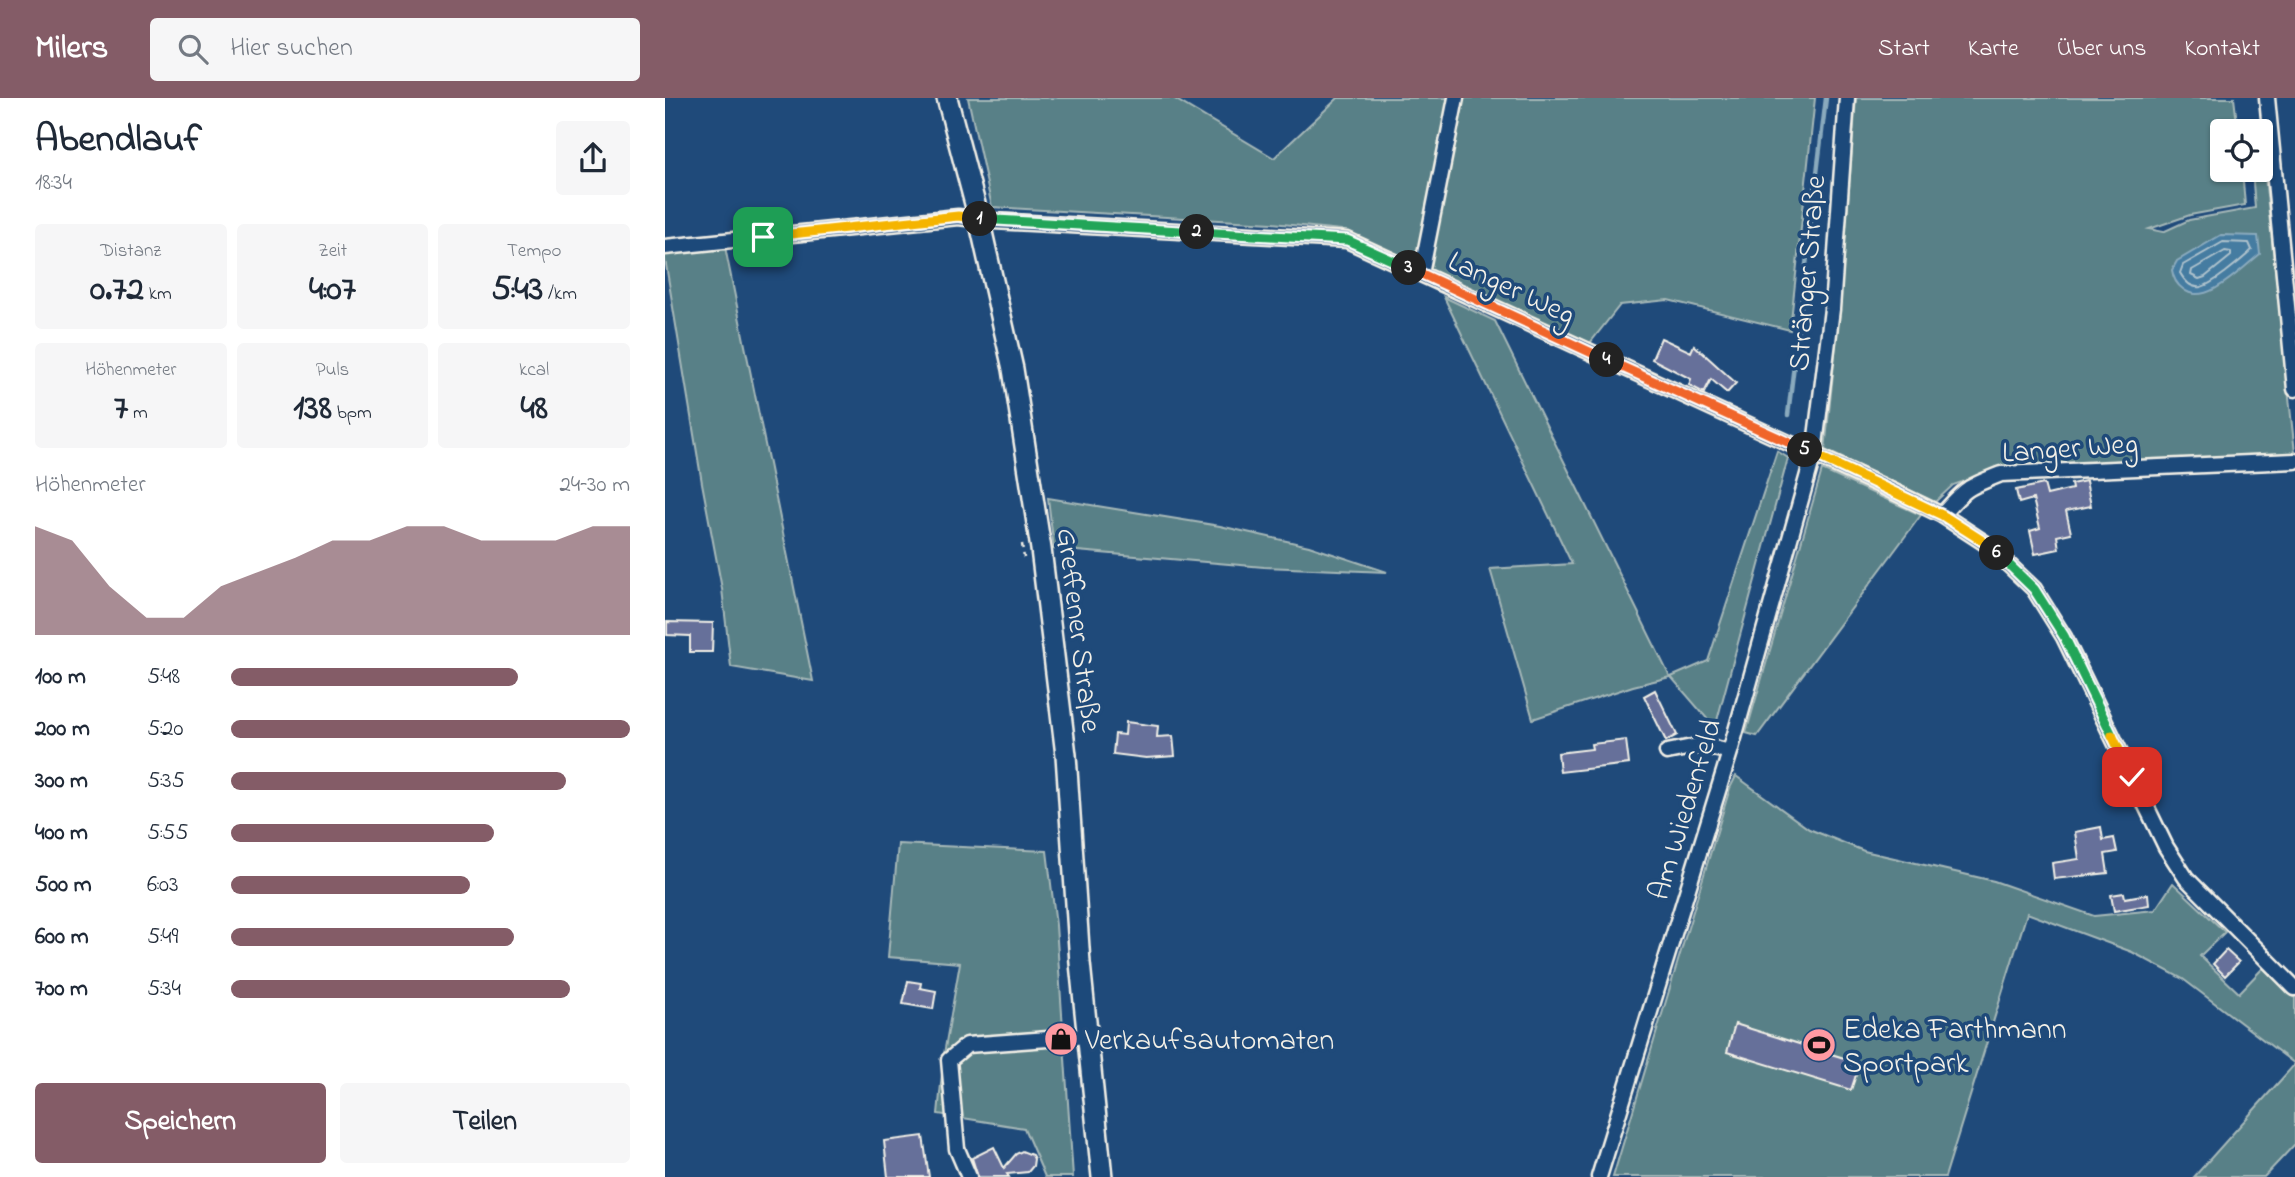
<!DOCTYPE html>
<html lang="de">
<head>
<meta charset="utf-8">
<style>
  body { margin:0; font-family:"Indie Flower",sans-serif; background:#f6f6f7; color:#1f2937; height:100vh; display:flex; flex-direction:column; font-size:26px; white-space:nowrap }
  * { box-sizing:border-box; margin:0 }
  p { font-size:23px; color:#747a83 }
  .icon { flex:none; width:38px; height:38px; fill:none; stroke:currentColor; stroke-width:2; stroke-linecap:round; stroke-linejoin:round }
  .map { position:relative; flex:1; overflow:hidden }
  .details { display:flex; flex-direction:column; background:#fff; width:665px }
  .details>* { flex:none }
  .tools { position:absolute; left:1545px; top:21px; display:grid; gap:14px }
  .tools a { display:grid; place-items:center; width:63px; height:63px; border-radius:7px; background:#fff; box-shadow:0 2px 5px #0004; font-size:35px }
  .pin { position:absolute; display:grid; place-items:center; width:60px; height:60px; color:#fff; margin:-30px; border-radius:14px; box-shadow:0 4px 10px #0006 }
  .km { position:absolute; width:35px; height:35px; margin:-18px; border-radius:50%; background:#222; color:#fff; font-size:19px; line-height:35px; text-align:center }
  .round { display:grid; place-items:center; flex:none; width:74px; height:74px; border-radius:7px; background:#f6f6f7 }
  .head { display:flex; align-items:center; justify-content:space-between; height:119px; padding:0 35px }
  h1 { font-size:38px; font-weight:700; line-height:52px }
  .figures { display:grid; grid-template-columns:repeat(3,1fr); gap:10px; height:119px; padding:7px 35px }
  .figures div { display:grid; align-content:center; border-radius:7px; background:#f6f6f7; text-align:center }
  .figures b { font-size:35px; font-weight:700 }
  .figures small { font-size:19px; font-weight:400 }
  .figures p { font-size:19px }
  .chart { height:196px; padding:14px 35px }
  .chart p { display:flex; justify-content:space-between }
  .chart svg { width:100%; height:126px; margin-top:7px; fill:#845c67; opacity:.7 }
  .button { display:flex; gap:14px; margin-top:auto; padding:14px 35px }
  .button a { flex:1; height:80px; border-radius:7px; background:#845c67; color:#fff; font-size:28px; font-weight:700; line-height:80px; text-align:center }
  .button a+a { background:#f6f6f7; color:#1f2937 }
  ul { padding:0 35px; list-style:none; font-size:23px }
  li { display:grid; grid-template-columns:112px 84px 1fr; align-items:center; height:52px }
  li i { height:18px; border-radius:9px; background:#845c67 }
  header { display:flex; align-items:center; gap:42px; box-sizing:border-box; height:98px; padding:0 35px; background:#845c67; color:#fff }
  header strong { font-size:33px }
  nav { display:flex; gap:38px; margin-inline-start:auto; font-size:24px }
  .search { width:490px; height:63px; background:#f6f6f7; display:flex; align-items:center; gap:18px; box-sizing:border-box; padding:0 24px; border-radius:7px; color:#747a83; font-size:26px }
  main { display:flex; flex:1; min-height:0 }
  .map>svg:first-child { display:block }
</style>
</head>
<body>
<header>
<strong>Milers</strong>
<div class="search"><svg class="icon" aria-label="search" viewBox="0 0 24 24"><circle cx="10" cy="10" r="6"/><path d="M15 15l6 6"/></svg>Hier suchen</div>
<nav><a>Start</a><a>Karte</a><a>Über uns</a><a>Kontakt</a></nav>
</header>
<main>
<section class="details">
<div class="head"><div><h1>Abendlauf</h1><p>18:34</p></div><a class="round"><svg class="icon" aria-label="share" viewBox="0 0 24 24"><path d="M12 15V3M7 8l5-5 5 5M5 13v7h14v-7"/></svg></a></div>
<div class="figures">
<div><p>Distanz</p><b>0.72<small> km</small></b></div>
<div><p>Zeit</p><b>4:07</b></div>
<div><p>Tempo</p><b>5:43<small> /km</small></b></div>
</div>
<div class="figures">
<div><p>Höhenmeter</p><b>7<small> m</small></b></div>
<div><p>Puls</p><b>138<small> bpm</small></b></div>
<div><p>kcal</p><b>48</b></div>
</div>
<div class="chart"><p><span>Höhenmeter</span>24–30 m</p>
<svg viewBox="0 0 160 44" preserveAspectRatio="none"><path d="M0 44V6L10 11L20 27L30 38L40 38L50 27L60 22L70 17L80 11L90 11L100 6L110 6L120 11L130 11L140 11L150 6L160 6V44z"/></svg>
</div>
<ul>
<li><b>100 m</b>5:48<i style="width:72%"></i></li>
<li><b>200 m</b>5:20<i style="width:100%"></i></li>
<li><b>300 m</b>5:35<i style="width:84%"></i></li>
<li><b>400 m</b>5:55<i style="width:66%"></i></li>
<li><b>500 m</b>6:03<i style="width:60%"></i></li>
<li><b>600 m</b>5:49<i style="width:71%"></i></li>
<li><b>700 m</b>5:34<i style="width:85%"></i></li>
</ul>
<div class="button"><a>Speichern</a><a>Teilen</a></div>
</section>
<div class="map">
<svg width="1630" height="1079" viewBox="0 0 1630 1079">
  <rect width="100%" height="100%" fill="#1f4a7a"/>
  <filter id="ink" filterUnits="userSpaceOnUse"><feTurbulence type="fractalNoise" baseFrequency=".0143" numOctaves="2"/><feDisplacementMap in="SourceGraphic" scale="14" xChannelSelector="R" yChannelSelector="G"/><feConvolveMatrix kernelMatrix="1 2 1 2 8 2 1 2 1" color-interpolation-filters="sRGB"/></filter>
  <g filter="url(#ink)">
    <path fill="#598087" stroke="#a6b8b8" stroke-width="2" d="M303,0h205l101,60 64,-60h111l-33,164 -75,-32 -69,-7 -280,-16z
      M797,0h353l-25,232 -122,-30 -48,5 -30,38 -162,-74z
      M1191,0h378l4,33h-15v39h19l3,35 -55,10 -41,14 14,3 26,-12 66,-12 -3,-38h9v-30l34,313 -296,16 -46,16 -18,17 -110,-52 15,-145z
      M60,149l88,434 -82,-14 -9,-78 -20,-106 -37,-224v-7z
      M779,199l51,24 175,356 -37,9 -100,33 -43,-150 82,-5z
      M1112,353l11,7 -73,270 -44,-51 37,-16z
      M1157,372l99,45 -164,221 -11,-3z
      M383,400l172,28 89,20 78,26 -123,-5 -210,-18z
      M1071,678l73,53 55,22 130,30 100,35 61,-6 18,-27 52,49 -25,24 39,37 24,-25 32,30v146l-31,33h-70l101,-113 -112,-85 -51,-27 -105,-39 -82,264h-332l117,-389z
      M233,746l149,7 9,74 17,252h-28l-21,-49 -86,-14 6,-60 16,-91 -72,-6z"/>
    <path fill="#447ba1" stroke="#8aaabd" stroke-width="2" d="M1556,137l37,1 2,18c-18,14 -55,54 -77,35 -7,-5 -10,-12 -11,-19l5,-9z"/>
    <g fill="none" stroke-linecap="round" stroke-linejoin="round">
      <path stroke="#aec2cc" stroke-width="2" d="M1558,144l26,1 3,7c-8,8 -17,15 -26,22 -17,13 -32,26 -46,1l3,-8z
        M1560,153l6,1v4l-26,21 -6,2 -8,-4 1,-5z"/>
      <path stroke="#8aaabd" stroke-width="4.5" d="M1123,317l38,-317"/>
    </g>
    <path fill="#66709a" stroke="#f4f1e8" stroke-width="2" d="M996,240l30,14 3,-7 42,38 -9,10 -16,-14 -7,14 -15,-8 2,-6 -39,-20z
      M1421,383l5,25 -25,5 5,22 -14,3 2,13 -24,5 -5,-23 10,-3 -7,-29 -14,4 -3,-13 28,-6 3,11 25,-6 -1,-5z
      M2,524l46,1 -1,29h-22v-16l-23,-1z
      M990,592l22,45 -11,6 -22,-45z
      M461,624l32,4 -1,11 16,-1 2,20 -29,2 -33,-4 2,-20 10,1z
      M961,642l3,24 -69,8 -2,-19 34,-4 -1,-5z
      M1436,729l2,13 11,-2 3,14 -12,2 3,19 -54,6 -2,-16 27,-4 -4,-27z
      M1459,795l1,5 23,-4 1,11 -35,6 -3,-16z
      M1561,852l13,12 -14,14 -12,-12z
      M243,883l13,2 -1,5 16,3 -3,18 -30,-5z
      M1070,926l125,39 -9,27 -124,-38z
      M258,1038l6,41h-41l-4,-36z
      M329,1049l10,21 12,-14 6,-3 10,4 2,4 -1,7 -5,6 -21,2 2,3h-31l-6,-19z"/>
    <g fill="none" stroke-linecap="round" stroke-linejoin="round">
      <g stroke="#f4f1e8" stroke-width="19">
        <path id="minor" d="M1602,0l28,291
          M0,149l293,-30 35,4 354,19 537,247 58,28 46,30 46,44 30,48 102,210 20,31 109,110
          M756,176l35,-176
          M1277,417c23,-27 26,-28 59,-41l294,-13
          M1002,654l35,-7 28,7
          M304,1079l-12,-28 -8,-89 18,-15 121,-9
          M934,1079l131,-425 84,-299 18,-144 15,-211"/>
      </g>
      <g stroke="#f4f1e8" stroke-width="24">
        <path id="major" d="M282,0l32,121 34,150 28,180 25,206 14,208 22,214"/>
      </g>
      <path stroke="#f4f1e8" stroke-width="2.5" stroke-dasharray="5 5" stroke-linecap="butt" d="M357,446l2,14"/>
      <use href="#minor" stroke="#1f4a7a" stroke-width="14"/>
      <use href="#major" stroke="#1f4a7a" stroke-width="19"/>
    </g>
  </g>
  <g fill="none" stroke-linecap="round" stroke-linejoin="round" filter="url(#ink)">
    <g stroke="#fff" stroke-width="14">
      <path id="split-1" d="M98,139l195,-21 22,3"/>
    </g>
    <g stroke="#fff" stroke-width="14">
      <path id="split-2" d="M315,121l217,13"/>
    </g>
    <g stroke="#fff" stroke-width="14">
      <path id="split-3" d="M532,134l150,8 62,28"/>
    </g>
    <g stroke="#fff" stroke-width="14">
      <path id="split-4" d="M744,170l198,92"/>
    </g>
    <g stroke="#fff" stroke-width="14">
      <path id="split-5" d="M942,262l198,90"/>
    </g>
    <g stroke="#fff" stroke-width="14">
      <path id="split-6" d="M1140,352l137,65 47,30 8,8"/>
    </g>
    <g stroke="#fff" stroke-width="14">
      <path id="split-7" d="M1332,455l37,36 30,47 48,99"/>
    </g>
    <g stroke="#fff" stroke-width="14">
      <path id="split-8" d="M1447,637l20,42"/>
    </g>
    <use href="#split-1" stroke="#f5b400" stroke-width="9"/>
    <use href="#split-2" stroke="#22a559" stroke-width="9"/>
    <use href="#split-3" stroke="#22a559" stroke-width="9"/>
    <use href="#split-4" stroke="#f0652b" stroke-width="9"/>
    <use href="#split-5" stroke="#f0652b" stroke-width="9"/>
    <use href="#split-6" stroke="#f5b400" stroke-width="9"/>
    <use href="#split-7" stroke="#22a559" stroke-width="9"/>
    <use href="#split-8" stroke="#f5b400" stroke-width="9"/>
  </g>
  <defs>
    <g id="shop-disc" transform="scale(1.75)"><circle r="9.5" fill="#ff9aa2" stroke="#1f4a7a"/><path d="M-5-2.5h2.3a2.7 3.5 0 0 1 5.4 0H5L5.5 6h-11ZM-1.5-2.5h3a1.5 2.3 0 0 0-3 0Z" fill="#111"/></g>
    <g id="stadium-disc" transform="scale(1.75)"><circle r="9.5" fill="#ff9aa2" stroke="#1f4a7a"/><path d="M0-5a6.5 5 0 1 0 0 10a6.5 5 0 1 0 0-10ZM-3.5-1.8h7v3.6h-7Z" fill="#111"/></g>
  </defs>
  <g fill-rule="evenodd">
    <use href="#shop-disc" x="396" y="941"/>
    <use href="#stadium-disc" x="1154" y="947"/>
  </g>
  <g text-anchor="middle" stroke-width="7" stroke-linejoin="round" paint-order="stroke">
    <g font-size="30" fill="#f4f1e8" stroke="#1f4a7a">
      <text transform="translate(1141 175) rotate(-85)" y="10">Stränger Straße</text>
      <text transform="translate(847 189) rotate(25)" y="10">Langer Weg</text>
      <text transform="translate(1405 349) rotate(-4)" y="10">Langer Weg</text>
      <text transform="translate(415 532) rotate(83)" y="10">Greffener Straße</text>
      <text transform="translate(1019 711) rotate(-73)" y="10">Am Wiedenfeld</text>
    </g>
    <g font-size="30" fill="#f4f1e8" stroke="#1f4a7a" text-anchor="start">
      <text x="1178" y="940">Edeka Farthmann<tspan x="1178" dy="34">Sportpark</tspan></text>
      <text x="420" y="951">Verkaufsautomaten</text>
    </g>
  </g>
</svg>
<div class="tools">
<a><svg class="icon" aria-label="locate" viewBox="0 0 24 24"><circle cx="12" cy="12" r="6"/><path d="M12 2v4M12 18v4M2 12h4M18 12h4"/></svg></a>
</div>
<div class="pin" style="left:98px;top:139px;background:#1e9e55"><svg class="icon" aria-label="arrive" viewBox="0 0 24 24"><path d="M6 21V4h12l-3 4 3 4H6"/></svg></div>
<div class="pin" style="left:1467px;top:679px;background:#d93025"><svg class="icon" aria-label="check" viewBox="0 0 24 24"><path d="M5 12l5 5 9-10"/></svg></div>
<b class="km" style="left:315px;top:121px">1</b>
<b class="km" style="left:532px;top:134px">2</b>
<b class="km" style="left:744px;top:170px">3</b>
<b class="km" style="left:942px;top:262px">4</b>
<b class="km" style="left:1140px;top:352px">5</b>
<b class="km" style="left:1332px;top:455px">6</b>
</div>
</main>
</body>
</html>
